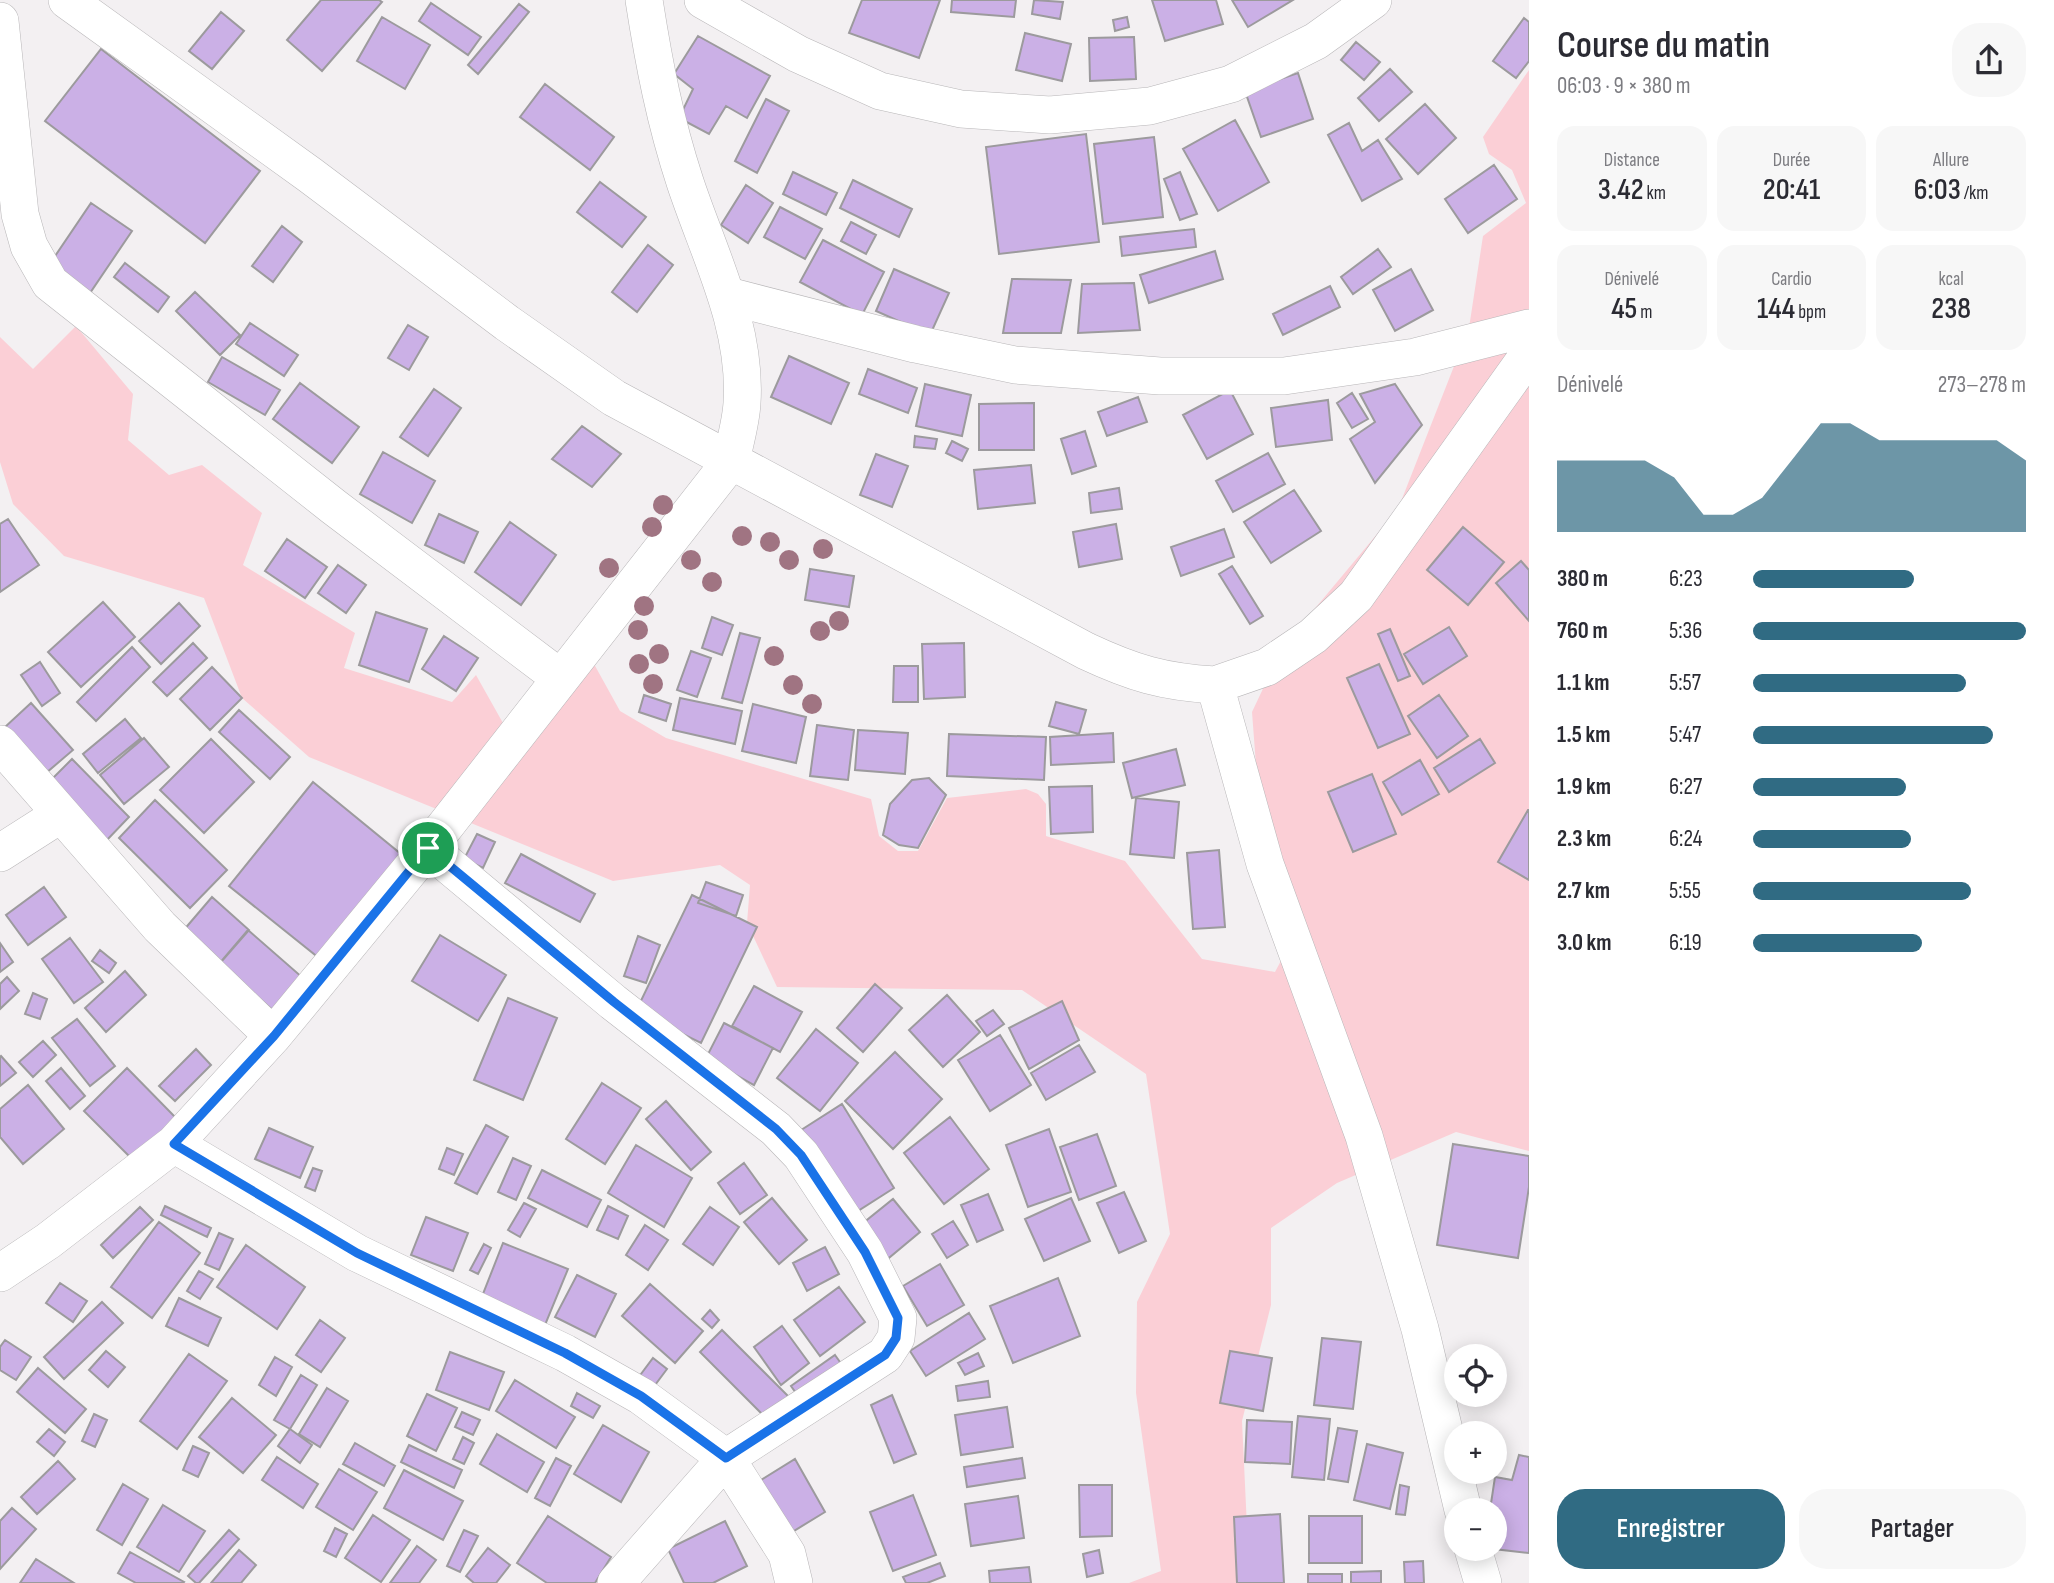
<!DOCTYPE html>
<html lang="fr">
<head>
<meta charset="utf-8">
<style>
  body { margin:0; font-family:"Sofia Sans Condensed",sans-serif; background:#f7f7f7; color:#2b2b33; height:100vh; display:flex; flex-direction:column; font-size:26px; white-space:nowrap }
  * { box-sizing:border-box; margin:0 }
  p { font-size:23px; color:#7c7c81 }
  .icon { flex:none; width:38px; height:38px; fill:none; stroke:currentColor; stroke-width:2; stroke-linecap:round; stroke-linejoin:round }
  .map { position:relative; flex:1; overflow:hidden }
  .drawer { display:flex; flex-direction:column; background:#fff; width:525px }
  .drawer>* { flex:none }
  .fabs { position:absolute; left:1444px; top:1344px; display:grid; gap:14px }
  .fabs a { display:grid; place-items:center; width:63px; height:63px; border-radius:50%; background:#fff; box-shadow:0 4px 18px #0003; font-size:35px }
  .pin { position:absolute; display:grid; place-items:center; width:60px; height:60px; color:#fff; margin:-30px; border:4px solid #fff; border-radius:50%; box-shadow:0 2px 7px #0007 }
  .round { display:grid; place-items:center; flex:none; width:74px; height:74px; border-radius:28px; background:#f7f7f7 }
  .head { display:flex; align-items:center; justify-content:space-between; height:119px; padding:0 28px }
  h1 { font-size:38px; font-weight:600; line-height:52px }
  .stats { display:grid; grid-template-columns:repeat(3,1fr); gap:10px; height:119px; padding:7px 28px }
  .stats div { display:grid; align-content:center; border-radius:18px; background:#f7f7f7; text-align:center }
  .stats b { font-size:30px; font-weight:600 }
  .stats small { font-size:19px; font-weight:400 }
  .stats p { font-size:19px }
  .chart { height:196px; padding:14px 28px }
  .chart p { display:flex; justify-content:space-between }
  .chart svg { width:100%; height:126px; margin-top:7px; fill:#306b83; opacity:.7 }
  .cta { display:flex; gap:14px; margin-top:auto; padding:14px 28px }
  .cta a { flex:1; height:80px; border-radius:28px; background:#306b83; color:#fff; font-size:28px; font-weight:600; line-height:80px; text-align:center }
  .cta a+a { background:#f7f7f7; color:#2b2b33 }
  ul { padding:0 28px; list-style:none; font-size:23px }
  li { display:grid; grid-template-columns:112px 84px 1fr; align-items:center; height:52px }
  li i { height:18px; border-radius:9px; background:#306b83 }
  main { display:flex; flex:1; min-height:0 }
  .map>svg:first-child { display:block }
</style>
</head>
<body>
<main>
<div class="map">
<svg width="1529" height="1583" viewBox="0 0 1529 1583">
  <rect width="100%" height="100%" fill="#f3f0f2"/>
  <path fill="#fbcfd6" d="M1529,70v1081l-73,-19 -119,51 -66,45v77l-29,116 5,106 -7,56h-111l32,-12 -25,-178 1,-91 33,-68 -24,-160 -124,-84 -245,-3 -30,-64 3,-38 -30,-20 -107,16 -304,-124 -67,-59 -38,-100 -140,-42 -51,-52 -13,-42v-125l33,32 43,-43 57,68 -5,46 41,35 33,-10 60,48 -19,52 112,68 -11,35 108,34 24,-27 32,57 86,-68 26,47 46,27 205,61 8,37 19,15h20l29,-53 79,-9 12,5 8,10v32l79,25 77,98 73,13 28,-53 -45,-128 -6,-79 17,-36 38,-58 91,-109 71,-181 14,-92 43,-33 -14,-33 -23,-16 -6,-17z"/>
  <path fill="#cbb0e6" stroke="#9c9a9d" stroke-width="2" d="M321,0h58l3,2 -60,69 -35,-31z
    M862,0h78l-21,58 -70,-25z
    M952,0h64l-2,17 -63,-5z
    M1034,0l29,2 -3,17 -28,-5z
    M1152,0h64l7,24 -58,17z
    M1232,0h61l-45,27z
    M431,3l50,34 -13,18 -49,-34z
    M519,4l10,8 -51,62 -10,-9z
    M221,12l23,19 -32,38 -23,-18z
    M382,17l48,28 -25,44 -48,-28z
    M1127,17l2,10 -14,4 -2,-11z
    M1524,18l5,4v39l-13,17 -23,-17z
    M1025,33l46,11 -9,37 -46,-11z
    M698,36l72,40 -23,42 -21,-12 -17,28 -30,-16 14,-29 -19,-15z
    M1134,37l2,42 -46,2 -1,-43z
    M1356,42l24,20 -16,18 -23,-20z
    M101,49l159,122 -55,72 -160,-122z
    M1390,69l22,23 -33,29 -21,-23z
    M1298,73l15,46 -52,18 -16,-46z
    M545,84l69,53 -24,33 -70,-53z
    M766,99l23,12 -32,62 -22,-12z
    M1425,104l31,34 -38,36 -32,-35z
    M1235,120l34,62 -51,29 -35,-62z
    M1349,123l13,28 16,-11 24,39 -40,22 -34,-66z
    M1086,134l13,108 -100,12 -13,-107z
    M1154,137l9,80 -60,7 -9,-80z
    M1494,165l23,34 -49,34 -23,-34z
    M793,172l44,21 -11,22 -43,-21z
    M1180,172l17,42 -17,6 -16,-41z
    M853,180l59,29 -13,28 -59,-29z
    M600,182l46,35 -24,30 -45,-35z
    M746,185l27,18 -25,40 -27,-18z
    M91,203l41,28 -42,62 -41,-28z
    M780,207l42,22 -17,30 -41,-22z
    M851,222l25,13 -10,19 -25,-13z
    M282,226l20,16 -29,40 -21,-16z
    M1194,229l2,18 -74,9 -2,-19z
    M823,240l61,32 -22,43 -62,-33z
    M648,245l25,20 -36,47 -25,-20z
    M1378,249l13,18 -38,27 -12,-17z
    M1215,251l8,28 -74,24 -9,-28z
    M125,263l44,34 -11,15 -44,-35z
    M894,269l55,24 -19,42 -54,-24z
    M1411,269l22,41 -38,21 -22,-41z
    M1012,279l59,1 -10,53h-58z
    M1134,283l6,47 -62,3 4,-49z
    M1330,286l10,21 -57,28 -10,-21z
    M195,292l45,43 -20,20 -44,-44z
    M250,323l48,32 -14,21 -48,-32z
    M408,325l20,12 -19,33 -21,-12z
    M789,356l60,27 -18,41 -60,-27z
    M222,357l58,33 -15,25 -57,-33z
    M868,369l49,19 -9,25 -49,-19z
    M300,383l59,44 -27,36 -59,-44z
    M925,384l46,11 -9,41 -46,-10z
    M1395,384l27,41 -47,58 -25,-44 25,-17 -15,-28z
    M434,389l27,19 -33,48 -28,-19z
    M1230,390l23,44 -46,25 -24,-44z
    M1352,393l16,26 -16,9 -15,-25z
    M1138,397l9,25 -40,14 -9,-24z
    M1328,400l4,40 -56,7 -5,-39z
    M1034,403v47h-55v-46z
    M582,426l39,28 -29,33 -40,-28z
    M1085,431l11,35 -24,8 -11,-35z
    M915,436l22,3 -2,10 -21,-2z
    M952,441l16,8 -6,12 -16,-8z
    M383,452l52,29 -23,42 -52,-29z
    M1268,453l17,31 -52,28 -17,-31z
    M876,454l32,12 -16,41 -32,-12z
    M1031,465l4,38 -57,6 -4,-39z
    M1119,488l3,21 -31,4 -2,-20z
    M1294,490l27,41 -50,32 -27,-41z
    M439,514l39,18 -14,31 -39,-18z
    M8,519l31,46 -39,27v-68z
    M510,522l46,33 -35,50 -46,-33z
    M1116,524l6,35 -43,8 -6,-35z
    M1463,527l41,35 -36,43 -41,-35z
    M1224,529l10,28 -53,19 -10,-29z
    M287,539l40,28 -22,31 -40,-27z
    M1521,561l8,9v51l-33,-38z
    M338,565l28,20 -20,28 -28,-20z
    M1232,566l31,50 -13,8 -31,-50z
    M810,569l44,7 -5,31 -44,-7z
    M103,602l32,35 -54,50 -33,-35z
    M179,603l21,23 -39,38 -22,-23z
    M376,612l51,17 -18,53 -50,-17z
    M712,617l21,8 -11,30 -20,-7z
    M1449,627l18,29 -44,28 -19,-30z
    M1390,629l20,47 -12,5 -20,-47z
    M740,633l20,5 -18,65 -20,-5z
    M444,636l34,22 -22,33 -34,-22z
    M193,643l14,15 -40,38 -14,-14z
    M964,643l1,54 -41,2 -2,-55z
    M132,647l18,20 -54,54 -19,-19z
    M691,651l20,7 -14,39 -20,-7z
    M40,662l20,31 -18,13 -21,-31z
    M1379,664l31,70 -32,14 -31,-70z
    M894,666h24v36h-25z
    M212,667l30,31 -32,32 -30,-31z
    M644,695l27,9 -5,17 -27,-9z
    M1439,695l29,41 -31,22 -29,-42z
    M680,698l62,13 -7,33 -62,-14z
    M1056,702l30,8 -7,24 -30,-8z
    M31,703l42,47 -27,23 -41,-46z
    M753,704l53,13 -10,46 -54,-12z
    M239,710l51,47 -20,22 -51,-47z
    M125,719l16,19 -43,35 -15,-19z
    M817,725l37,5 -6,50 -38,-4z
    M858,730l50,3 -3,41 -50,-4z
    M1113,733l1,29 -63,3 -1,-28z
    M949,734l97,3 -2,43 -97,-4z
    M144,738l25,29 -45,37 -24,-29z
    M211,739l43,43 -50,51 -44,-43z
    M1480,739l15,24 -46,29 -15,-24z
    M1176,749l9,36 -53,13 -9,-35z
    M72,759l57,58 -23,24 -57,-59z
    M1420,760l19,34 -37,21 -19,-33z
    M1372,774l24,60 -43,18 -25,-60z
    M929,778l17,17 -28,53 -19,-3 -16,-10 7,-31 22,-24z
    M313,782l94,77 -83,103 -95,-76z
    M1092,786l1,46 -42,2 -2,-47z
    M1136,798l43,4 -5,56 -44,-4z
    M155,800l72,70 -37,38 -71,-70z
    M1528,810h1v70l-31,-18z
    M477,834l18,8 -12,26 -19,-9z
    M1219,850l6,77 -32,2 -6,-76z
    M521,854l74,40 -15,28 -75,-39z
    M706,882l37,13 -7,21 -38,-13z
    M44,887l22,30 -38,28 -22,-30z
    M692,895l65,32 -56,116 -65,-32z
    M212,897l37,33 -35,40 -37,-32z
    M248,930l55,48 -28,34 -56,-48z
    M440,935l66,40 -28,46 -66,-40z
    M638,936l22,9 -14,38 -22,-7z
    M70,938l33,44 -29,21 -32,-44z
    M0,943l13,19 -13,10z
    M100,950l16,13 -7,10 -17,-12z
    M125,971l21,24 -40,37 -21,-24z
    M7,977l12,14 -19,18v-25z
    M875,984l27,24 -39,44 -26,-24z
    M754,986l48,26 -22,40 -48,-26z
    M33,993l14,6 -7,20 -15,-5z
    M947,995l33,37 -37,35 -34,-37z
    M508,998l49,20 -34,82 -49,-20z
    M1062,1001l17,39 -50,29 -20,-41z
    M993,1010l11,14 -17,12 -11,-15z
    M77,1019l38,47 -25,20 -38,-48z
    M724,1023l49,25 -19,37 -48,-27z
    M816,1029l42,34 -38,48 -43,-33z
    M1000,1035l31,50 -41,26 -32,-51z
    M43,1041l13,14 -23,22 -14,-15z
    M1079,1045l16,27 -49,28 -15,-27z
    M196,1049l15,16 -36,36 -16,-15z
    M895,1052l47,47 -49,50 -48,-48z
    M1,1056l15,17 -16,13v-29z
    M61,1068l24,28 -15,13 -24,-28z
    M127,1068l49,50 -43,42 -49,-49z
    M602,1083l39,25 -36,56 -39,-25z
    M28,1085l36,44 -41,35 -23,-27v-28z
    M666,1101l45,51 -20,18 -45,-51z
    M842,1104l52,84 -44,28 -52,-84z
    M950,1117l39,52 -45,35 -40,-51z
    M486,1125l22,12 -31,57 -22,-11z
    M269,1128l44,19 -13,31 -45,-19z
    M1049,1129l22,63 -43,15 -22,-62z
    M1097,1134l19,52 -37,14 -19,-53z
    M1453,1144l76,12v31l-11,71 -81,-13z
    M636,1145l56,33 -28,49 -56,-34z
    M447,1148l16,6 -9,21 -15,-6z
    M513,1158l18,8 -15,34 -18,-8z
    M744,1163l23,32 -27,19 -22,-31z
    M313,1168l9,3 -7,20 -10,-4z
    M542,1170l59,30 -14,27 -59,-29z
    M1124,1192l22,49 -27,12 -22,-50z
    M988,1194l15,36 -26,12 -16,-37z
    M772,1198l35,42 -28,24 -35,-42z
    M1071,1198l19,43 -46,20 -19,-42z
    M893,1199l27,33 -36,30 -27,-34z
    M524,1203l12,6 -16,28 -12,-7z
    M165,1206l46,22 -4,9 -46,-22z
    M608,1206l20,10 -10,23 -21,-9z
    M140,1207l13,13 -40,38 -12,-13z
    M710,1207l29,20 -26,38 -30,-21z
    M426,1217l42,16 -15,38 -42,-16z
    M953,1221l15,24 -21,13 -15,-24z
    M159,1222l41,31 -48,65 -41,-31z
    M645,1225l23,15 -20,30 -22,-15z
    M219,1233l14,6 -14,31 -14,-6z
    M503,1243l65,26 -23,56 -64,-26z
    M484,1244l7,4 -13,26 -8,-4z
    M246,1245l59,42 -28,42 -60,-42z
    M825,1247l14,27 -32,17 -14,-28z
    M940,1264l24,41 -37,21 -24,-40z
    M199,1271l14,8 -13,20 -13,-8z
    M577,1275l39,19 -21,43 -40,-20z
    M1058,1278l22,58 -67,27 -23,-57z
    M60,1283l27,18 -14,21 -27,-19z
    M650,1284l53,47 -28,32 -53,-47z
    M839,1287l26,35 -45,34 -26,-36z
    M179,1298l42,20 -13,28 -42,-20z
    M102,1302l21,21 -59,56 -20,-22z
    M710,1310l9,10 -7,8 -10,-9z
    M969,1313l16,26 -59,37 -16,-25z
    M320,1320l25,18 -24,34 -25,-17z
    M782,1326l27,37 -28,22 -27,-38z
    M722,1330l67,67 -22,22 -67,-67z
    M1322,1338l39,4 -8,67 -39,-4z
    M5,1340l26,17 -15,23 -16,-10v-23z
    M106,1351l19,16 -17,20 -19,-17z
    M1230,1351l42,7 -9,53 -43,-8z
    M450,1352l54,20 -15,38 -53,-20z
    M978,1353l6,13 -19,9 -7,-12z
    M189,1354l38,27 -50,68 -37,-28z
    M835,1355l12,17 -44,31 -12,-17z
    M275,1357l17,10 -16,29 -17,-11z
    M653,1358l14,11 -15,20 -14,-11z
    M38,1368l48,41 -21,24 -48,-41z
    M301,1375l16,10 -27,44 -16,-9z
    M515,1380l60,37 -19,31 -60,-37z
    M988,1381l2,16 -32,4 -2,-15z
    M327,1388l21,13 -28,46 -21,-13z
    M577,1393l23,13 -7,12 -22,-12z
    M427,1394l30,14 -21,43 -29,-15z
    M892,1395l24,59 -22,9 -23,-58z
    M232,1398l44,37 -33,38 -44,-36z
    M1007,1407l6,40 -52,8 -6,-40z
    M462,1412l18,8 -7,15 -18,-8z
    M94,1414l13,6 -12,27 -13,-6z
    M1298,1416l32,3 -6,61 -32,-3z
    M1247,1420l45,2 -2,42 -45,-2z
    M603,1425l46,27 -28,50 -47,-28z
    M1338,1428l19,3 -9,51 -20,-3z
    M49,1429l16,13 -11,14 -17,-14z
    M290,1429l22,16 -12,18 -22,-17z
    M497,1434l47,28 -17,30 -47,-28z
    M463,1437l11,6 -10,21 -11,-5z
    M355,1443l40,23 -11,20 -41,-22z
    M1367,1444l36,9 -13,56 -36,-9z
    M409,1445l53,25 -8,18 -53,-26z
    M193,1446l16,7 -11,24 -15,-7z
    M1519,1455l10,2v96l-35,-4v-39h-4l5,-33 17,3z
    M277,1457l41,27 -15,24 -41,-28z
    M556,1458l15,8 -21,40 -15,-8z
    M1022,1458l3,20 -58,9 -3,-20z
    M795,1459l30,53 -41,25 -31,-52z
    M58,1461l17,18 -38,35 -16,-17z
    M339,1469l38,23 -24,38 -37,-23z
    M404,1470l59,31 -20,39 -59,-32z
    M123,1484l25,15 -26,46 -25,-15z
    M1079,1485h33v51l-32,1z
    M1400,1485l9,2 -4,28 -9,-1z
    M913,1495l23,60 -43,16 -23,-59z
    M1018,1496l6,42 -53,8 -6,-42z
    M163,1505l42,26 -26,41 -42,-25z
    M12,1508l24,21 -36,40v-48z
    M1280,1514l4,69h-47l-3,-66z
    M373,1515l37,25 -29,42 -36,-24z
    M548,1516l63,41 -16,26h-48l-30,-20z
    M1309,1516h53v47h-53z
    M725,1521l22,45 -34,17h-29l-16,-34z
    M335,1528l12,6 -11,23 -12,-6z
    M229,1530l10,9 -40,44h-3l-8,-7z
    M464,1530l14,6 -18,36 -13,-6z
    M417,1546l19,14 -17,23h-29z
    M488,1548l22,17 -14,18h-22l-8,-7z
    M239,1550l17,15 -15,18h-30z
    M1099,1550l4,23 -16,4 -4,-23z
    M130,1552l54,30 -1,1h-47l-18,-10z
    M36,1559l38,24h-54z
    M1423,1561l1,22h-19l-1,-21z
    M940,1563l5,13 -18,7h-21l-3,-6z
    M1029,1567l2,16h-41l-1,-12z
    M1381,1571v12h-30v-11z
    M1308,1574h34v9h-34z"/>
  <g fill="none" stroke-linecap="round" stroke-linejoin="round">
    <g stroke="#b8b6b8" stroke-width="38">
      <path id="minor" d="M67,0l243,175 197,148 107,75 472,253c47,22 77,31 129,34
        M703,0l95,54 82,37 81,18 89,6 100,-9 81,-22 85,-43 57,-41
        M0,21l20,193 9,32 21,37 284,224 225,170
        M728,296l187,48 100,21 145,11h124l131,-19 114,-29
        M0,744l160,183 113,109
        M428,848l185,154 163,127 25,26 64,97 33,66 -2,20 -11,17 -159,103 -110,125
        M0,853l61,-39
        M174,1144l183,109 208,100 76,43 85,62 61,96 7,29
        M0,1273l48,-32 126,-97 99,-108 155,-188 303,-387c4,-19 10,-39 11,-58 5,-78 -33,-148 -57,-221 -20,-61 -31,-118 -41,-182
        M1463,1510l-43,-181 -56,-193 -99,-272 -50,-179 52,-18 46,-31 43,-40 173,-242
        M1473,1549l10,34"/>
    </g>
    <use href="#minor" stroke="#fff" stroke-width="37"/>
  </g>
  <g fill="#a07482">
    <circle cx="663" cy="505" r="10"/>
    <circle cx="652" cy="527" r="10"/>
    <circle cx="742" cy="536" r="10"/>
    <circle cx="770" cy="542" r="10"/>
    <circle cx="823" cy="549" r="10"/>
    <circle cx="691" cy="560" r="10"/>
    <circle cx="789" cy="560" r="10"/>
    <circle cx="609" cy="568" r="10"/>
    <circle cx="712" cy="582" r="10"/>
    <circle cx="644" cy="606" r="10"/>
    <circle cx="839" cy="621" r="10"/>
    <circle cx="638" cy="630" r="10"/>
    <circle cx="820" cy="631" r="10"/>
    <circle cx="659" cy="654" r="10"/>
    <circle cx="774" cy="656" r="10"/>
    <circle cx="639" cy="664" r="10"/>
    <circle cx="653" cy="684" r="10"/>
    <circle cx="793" cy="685" r="10"/>
    <circle cx="812" cy="704" r="10"/>
  </g>
  <g fill="none" stroke-linecap="round" stroke-linejoin="round">
    <g stroke="#fff" stroke-width="14">
      <path id="route" d="M428,848l186,154 162,127 25,26 64,97 33,66 -2,20 -11,17 -159,103 -85,-62 -76,-43 -208,-100 -183,-109 100,-108z"/>
    </g>
    <use href="#route" stroke="#1a73e8" stroke-width="9"/>
  </g>
</svg>
<div class="fabs">
<a><svg class="icon" aria-label="locate" viewBox="0 0 24 24"><circle cx="12" cy="12" r="6"/><path d="M12 2v4M12 18v4M2 12h4M18 12h4"/></svg></a>
<a>+</a>
<a>−</a>
</div>
<div class="pin" style="left:428px;top:848px;background:#1e9e55"><svg class="icon" aria-label="arrive" viewBox="0 0 24 24"><path d="M6 21V4h12l-3 4 3 4H6"/></svg></div>
</div>
<section class="drawer">
<div class="head"><div><h1>Course du matin</h1><p>06:03 · 9 × 380 m</p></div><a class="round"><svg class="icon" aria-label="share" viewBox="0 0 24 24"><path d="M12 15V3M7 8l5-5 5 5M5 13v7h14v-7"/></svg></a></div>
<div class="stats">
<div><p>Distance</p><b>3.42<small> km</small></b></div>
<div><p>Durée</p><b>20:41</b></div>
<div><p>Allure</p><b>6:03<small> /km</small></b></div>
</div>
<div class="stats">
<div><p>Dénivelé</p><b>45<small> m</small></b></div>
<div><p>Cardio</p><b>144<small> bpm</small></b></div>
<div><p>kcal</p><b>238</b></div>
</div>
<div class="chart"><p><span>Dénivelé</span>273–278 m</p>
<svg viewBox="0 0 160 44" preserveAspectRatio="none"><path d="M0 44V19L10 19L20 19L30 19L40 25L50 38L60 38L70 32L80 19L90 6L100 6L110 12L120 12L130 12L140 12L150 12L160 19V44z"/></svg>
</div>
<ul>
<li><b>380 m</b>6:23<i style="width:59%"></i></li>
<li><b>760 m</b>5:36<i style="width:100%"></i></li>
<li><b>1.1 km</b>5:57<i style="width:78%"></i></li>
<li><b>1.5 km</b>5:47<i style="width:88%"></i></li>
<li><b>1.9 km</b>6:27<i style="width:56%"></i></li>
<li><b>2.3 km</b>6:24<i style="width:58%"></i></li>
<li><b>2.7 km</b>5:55<i style="width:80%"></i></li>
<li><b>3.0 km</b>6:19<i style="width:62%"></i></li>
</ul>
<div class="cta"><a>Enregistrer</a><a>Partager</a></div>
</section>
</main>
</body>
</html>
